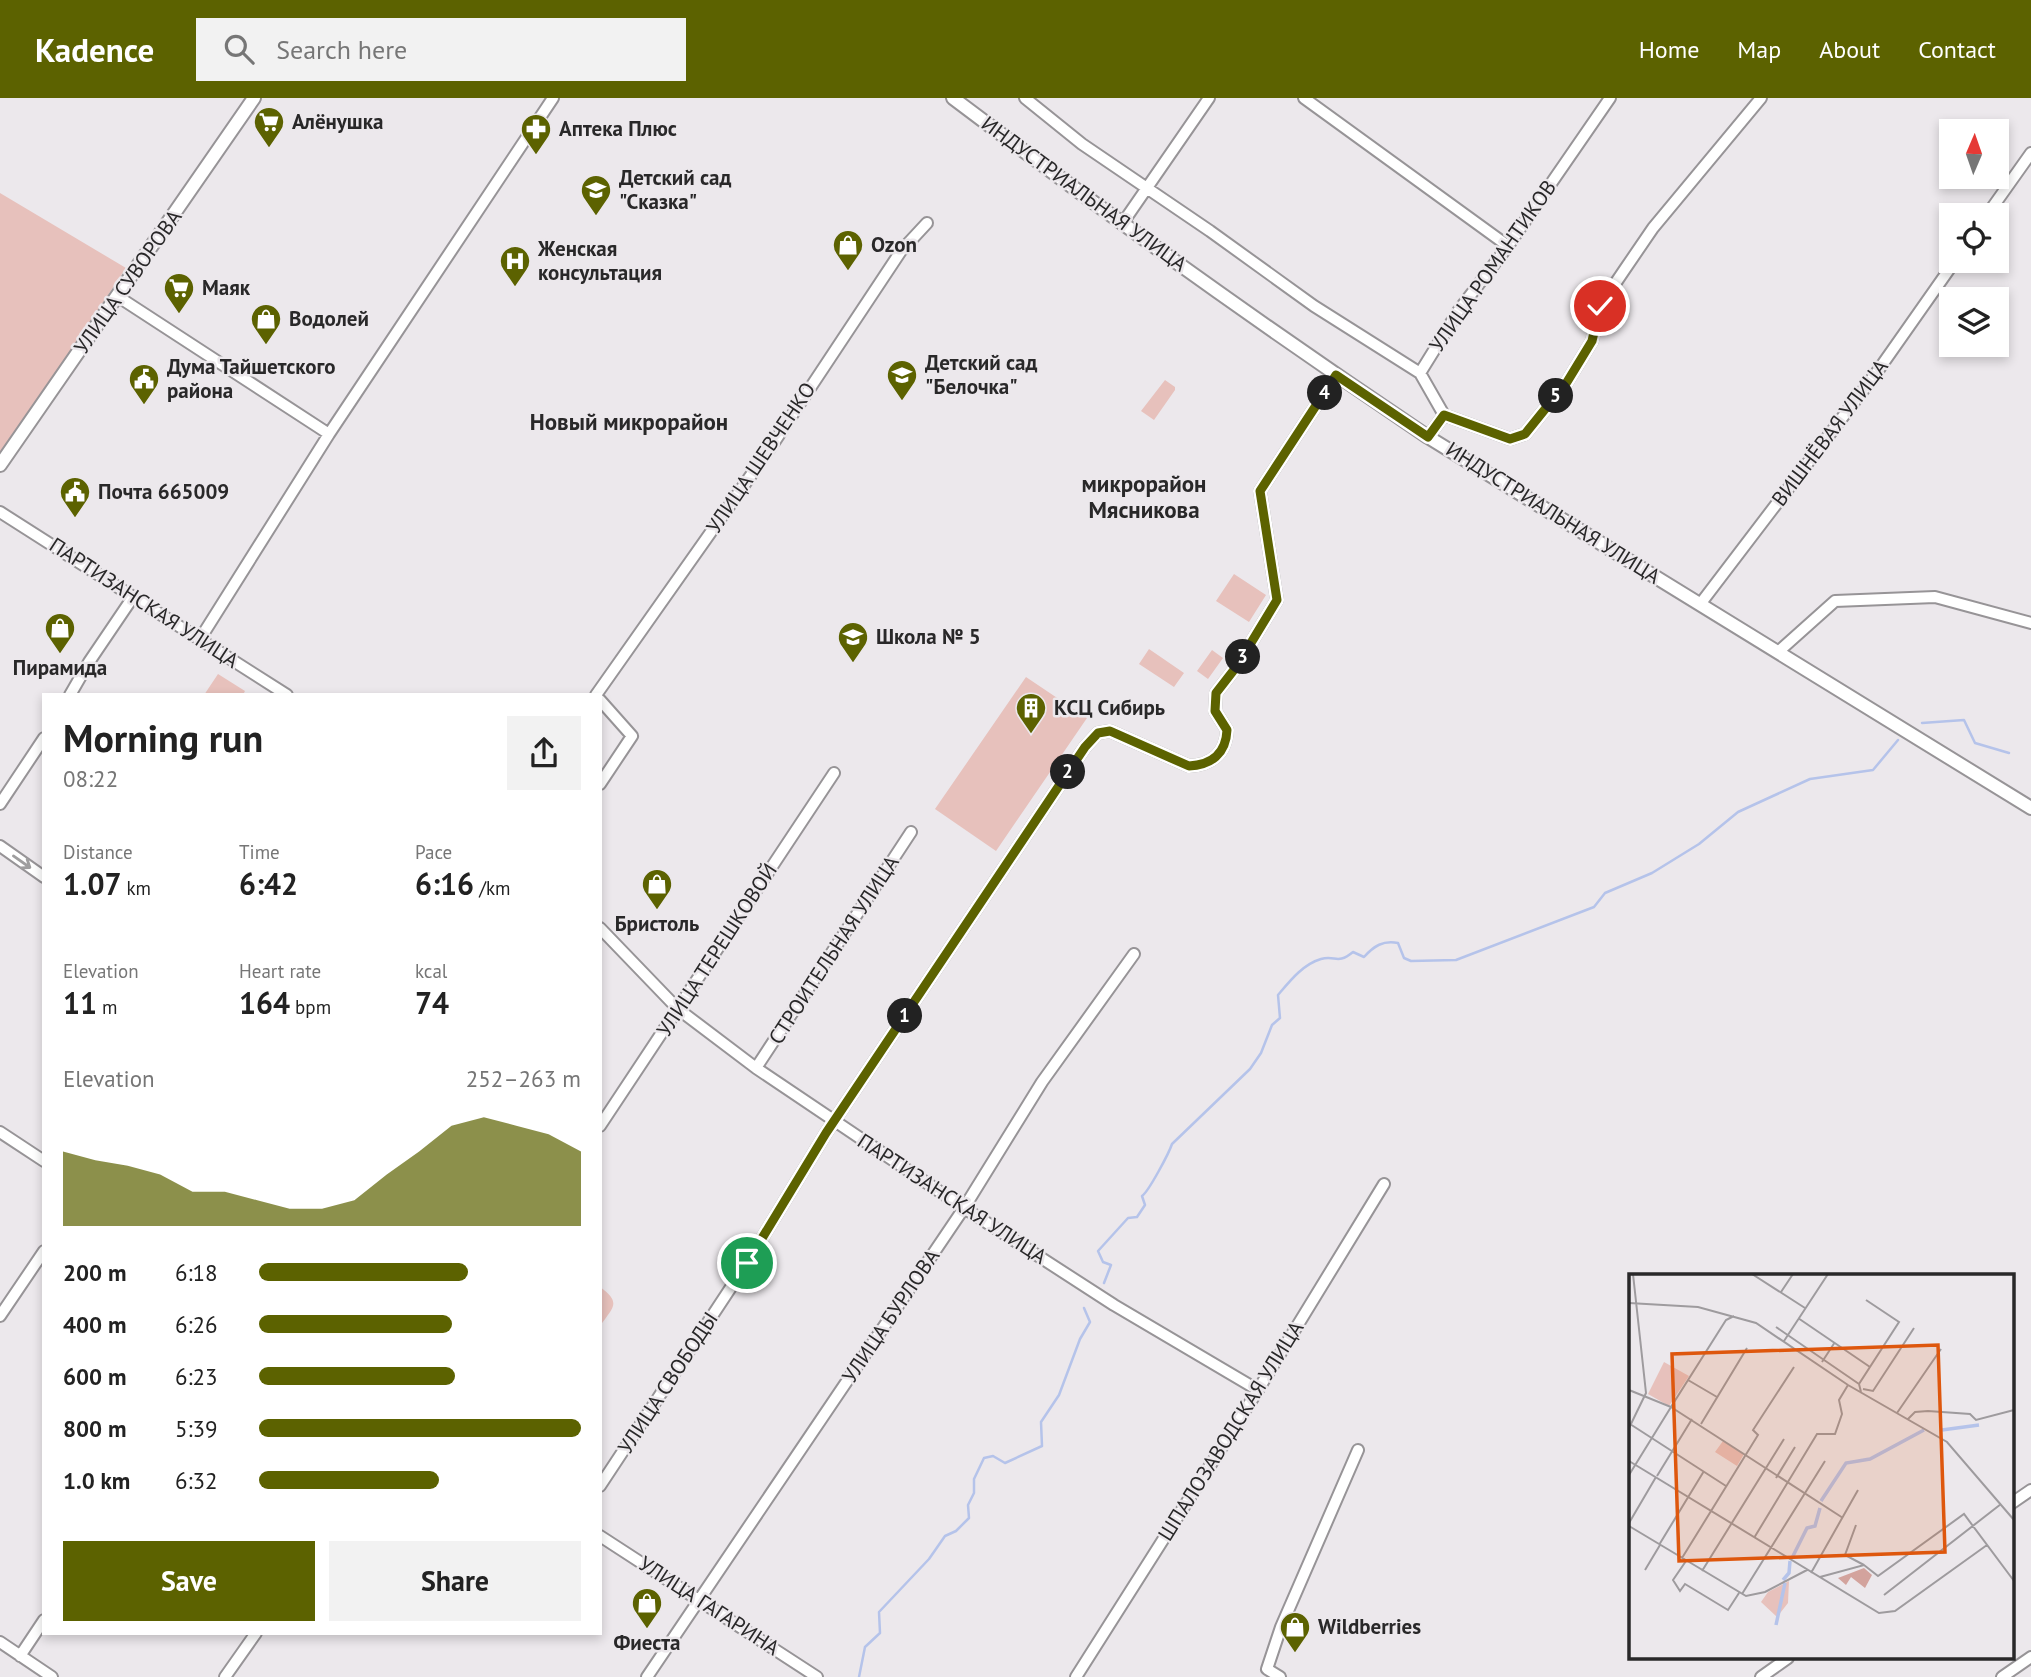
<!DOCTYPE html>
<html lang="en">
<head>
<meta charset="utf-8">
<style>
  body { margin:0; font-family:"PT Sans",sans-serif; background:#f2f2f2; color:#222; height:100vh; display:flex; flex-direction:column; font-size:26px; white-space:nowrap }
  * { box-sizing:border-box; margin:0 }
  p { font-size:23px; color:#767676 }
  .icon { flex:none; width:38px; height:38px; fill:none; stroke:currentColor; stroke-width:2; stroke-linecap:round; stroke-linejoin:round }
  .map { position:relative; flex:1; overflow:hidden }
  .side { position:absolute; left:42px; top:595px; width:560px; height:942px; display:flex; flex-direction:column; background:#fff; border-radius:0px; box-shadow:0 4px 10px #0003 }
  .side>* { flex:none }
  .needle { width:46px; rotate:2deg }
  .controls { position:absolute; left:1939px; top:21px; display:grid; gap:14px }
  .controls a { display:grid; place-items:center; width:70px; height:70px; border-radius:0px; background:#fff; box-shadow:0 4px 10px #0003; font-size:35px }
  .pin { position:absolute; display:grid; place-items:center; width:60px; height:60px; color:#fff; margin:-30px; border:4px solid #fff; border-radius:50%; box-shadow:0 2px 7px #0007 }
  .km { position:absolute; width:35px; height:35px; margin:-18px; border-radius:50%; background:#222; color:#fff; font-size:19px; line-height:35px; text-align:center }
  .round { display:grid; place-items:center; flex:none; width:74px; height:74px; border-radius:0px; background:#f2f2f2 }
  .head { display:flex; align-items:center; justify-content:space-between; height:119px; padding:0 21px }
  h1 { font-size:38px; font-weight:800; line-height:52px }
  .figures { display:grid; grid-template-columns:repeat(3,1fr); gap:10px; height:119px; padding:7px 21px }
  .figures div { display:grid; align-content:center }
  .figures b { font-size:30px; font-weight:800 }
  .figures small { font-size:19px; font-weight:400 }
  .figures p { font-size:19px }
  .chart { height:196px; padding:14px 21px }
  .chart p { display:flex; justify-content:space-between }
  .chart svg { width:100%; height:126px; margin-top:7px; fill:#5c6200; opacity:.7 }
  .cta { display:flex; gap:14px; margin-top:auto; padding:14px 21px }
  .cta a { flex:1; height:80px; border-radius:0px; background:#5c6200; color:#fff; font-size:28px; font-weight:800; line-height:80px; text-align:center }
  .cta a+a { background:#f2f2f2; color:#222 }
  ul { padding:0 21px; list-style:none; font-size:23px }
  li { display:grid; grid-template-columns:112px 84px 1fr; align-items:center; height:52px }
  li i { height:18px; border-radius:9px; background:#5c6200 }
  header { display:flex; align-items:center; gap:42px; box-sizing:border-box; height:98px; padding:0 35px; background:#5c6200; color:#fff }
  header strong { font-size:33px }
  nav { display:flex; gap:38px; margin-inline-start:auto; font-size:24px }
  .search { width:490px; height:63px; background:#f2f2f2; display:flex; align-items:center; gap:18px; box-sizing:border-box; padding:0 24px; border-radius:0px; color:#767676; font-size:26px }
  .map>svg:first-child { display:block }
</style>
</head>
<body>
<header>
<strong>Kadence</strong>
<div class="search"><svg class="icon" aria-label="search" viewBox="0 0 24 24"><circle cx="10" cy="10" r="6"/><path d="M15 15l6 6"/></svg>Search here</div>
<nav><a>Home</a><a>Map</a><a>About</a><a>Contact</a></nav>
</header>
<div class="map">
<svg width="2031" height="1579" viewBox="0 0 2031 1579">
  <rect width="100%" height="100%" fill="#ece8ec"/>
  <path fill="#e7c1bc" d="M0,95l126,75 -126,189z
    M1165,282l10,7v3l-21,30 -13,-9z
    M1234,476l32,21 -17,27 -33,-21z
    M1149,551l35,24 -10,14 -35,-23z
    M1212,552l11,8 -15,21 -11,-8z
    M218,576l27,17 -2,4h-39z
    M1026,579l61,41 -91,133 -61,-42z
    M600,1189c22,16 13,20 0,39z"/>
  <g fill="none" stroke-linecap="round" stroke-linejoin="round">
    <path stroke="#b5c3ea" stroke-width="2.5" d="M1922,625l42,-3 11,23 34,10
      M1104,1185l7,-18 -8,-3 -5,-11 30,-33 9,-1 8,-12 -3,-9c7,-5 27,-43 30,-52l78,-75 11,-16 11,-28 8,-7 -2,-23c11,-13 25,-31 43,-36 15,-4 16,6 32,-7l11,5c10,-11 19,-17 34,-14l6,15 7,3 45,-1 138,-53 11,-14 47,-20 47,-29 39,-32 72,-33 63,-9 25,-30
      M859,1579l6,-30 15,-14 -1,-21 50,-53 16,-23 11,-5 13,-13 -1,-13 6,-12v-14l10,-21 9,-2 12,7 37,-17 -1,-24 18,-27 21,-56 10,-17 -6,-14"/>
    <g stroke="#979497" stroke-width="14">
      <path id="minor" d="M1025,0l57,46 128,87 104,75 106,67
        M1304,0l204,148
        M1987,117l44,-62
        M1122,126l87,-126
        M117,198l212,138
        M1444,317l66,24 15,-5 42,-52 25,-41 8,-35 25,-37 28,-41 108,-130
        M1428,339l16,-22 -24,-42 39,-63 49,-64 102,-148
        M0,414l287,183
        M1701,505l176,-231 78,-111
        M200,541l129,-205 224,-336
        M1778,554l57,-51 100,-4 96,26
        M70,597l19,-33 44,-65
        M596,597l177,-251 128,-193 26,-28
        M600,602l32,36 -32,48
        M0,706l44,-66
        M0,748l44,31
        M600,830l78,81 78,59 208,140 150,97 144,85
        M756,970l155,-236
        M600,1028l234,-353
        M0,1034l44,29
        M0,1218l44,-65
        M600,1388l147,-223 79,-130 259,-386 13,-14 12,-2 79,35c22,-1 37,-12 38,-36l-12,-19 1,-18 21,-27 40,-66 -17,-109 76,-116
        M2012,1405l19,-13
        M600,1438l217,141
        M0,1544l52,35
        M20,1558l24,-36
        M225,1579l31,-44
        M647,1579l317,-469 78,-126 92,-128
        M1076,1579l182,-287 126,-206
        M1280,1579l-13,-8 14,-42 77,-177
        M1761,1579l27,-19
        M2002,1579l29,-20"/>
    </g>
    <g stroke="#979497" stroke-width="16">
      <path id="tertiary" d="M953,0c155,117 313,230 475,339l603,371
        M0,367l254,-367"/>
    </g>
    <use href="#minor" stroke="#fff" stroke-width="10"/>
    <use href="#tertiary" stroke="#fff" stroke-width="12"/>
  </g>
  <defs><path id="oneway-shaft" d="M-6 0H5M1.5-3L5.5 0L1.5 3" fill="none" stroke-width="1.6" stroke-linecap="round" stroke-linejoin="round" transform="scale(1.75)"/></defs>
  <use stroke="#9f9e9f" href="#oneway-shaft" transform="translate(22 764) rotate(35)"/>
  <g fill="none" stroke-linecap="round" stroke-linejoin="round">
    <g stroke="#fff" stroke-width="14">
      <path id="route" d="M747,1165l79,-130 259,-386 13,-14 12,-2 79,35c22,-1 37,-12 38,-36l-12,-19 1,-18 21,-27 40,-66 -17,-109 76,-116 92,62 16,-22 66,24 15,-5 42,-52 25,-41 8,-35"/>
    </g>
    <use href="#route" stroke="#5c6200" stroke-width="9"/>
  </g>
  <defs>
    <g id="supermarket-pin" transform="scale(1.575)"><path d="M0 17L-7.5 6A9.5 9.5 0 1 1 7.5 6Z" fill="#5c6200" stroke="#ece8ec"/><path d="M-6-5.5h2.5l.6 2H6L4.5 2H-2.5L-4.4-4H-6ZM-1.5 3.2a1.3 1.3 0 1 0 .1 0ZM3 3.2a1.3 1.3 0 1 0 .1 0Z" fill="#fff"/></g>
    <g id="pharmacy-pin" transform="scale(1.575)"><path d="M0 17L-7.5 6A9.5 9.5 0 1 1 7.5 6Z" fill="#5c6200" stroke="#ece8ec"/><path d="M-2-6h4v4h4v4h-4v4h-4v-4h-4v-4h4Z" fill="#fff"/></g>
    <g id="school-pin" transform="scale(1.575)"><path d="M0 17L-7.5 6A9.5 9.5 0 1 1 7.5 6Z" fill="#5c6200" stroke="#ece8ec"/><path d="M0-5L7-2L0 1L-7-2ZM-4 1L0 2.5L4 1V4Q0 6-4 4Z" fill="#fff"/></g>
    <g id="shop-pin" transform="scale(1.575)"><path d="M0 17L-7.5 6A9.5 9.5 0 1 1 7.5 6Z" fill="#5c6200" stroke="#ece8ec"/><path d="M-5-2.5h2.3a2.7 3.5 0 0 1 5.4 0H5L5.5 6h-11ZM-1.5-2.5h3a1.5 2.3 0 0 0-3 0Z" fill="#fff"/></g>
    <g id="hospital-pin" transform="scale(1.575)"><path d="M0 17L-7.5 6A9.5 9.5 0 1 1 7.5 6Z" fill="#5c6200" stroke="#ece8ec"/><path d="M-5-5h3v3.5h4V-5h3V5h-3V1.5h-4V5h-3Z" fill="#fff"/></g>
    <g id="civic-pin" transform="scale(1.575)"><path d="M0 17L-7.5 6A9.5 9.5 0 1 1 7.5 6Z" fill="#5c6200" stroke="#ece8ec"/><path d="M-.6-6.5H3V-4.5H.6V-3L4-1V1h2V6H-6V1h2V-1L-.6-3ZM-1.2 2.5V6h2.4V2.5Z" fill="#fff"/></g>
    <g id="building-pin" transform="scale(1.575)"><path d="M0 17L-7.5 6A9.5 9.5 0 1 1 7.5 6Z" fill="#5c6200" stroke="#ece8ec"/><path d="M-4-6H4V6H1V3H-1V6H-4ZM-2.5-4.3h1.7v1.8h-1.7ZM.8-4.3h1.7v1.8H.8ZM-2.5-1h1.7V.8h-1.7ZM.8-1h1.7V.8H.8Z" fill="#fff"/></g>
  </defs>
  <g fill-rule="evenodd">
    <use href="#supermarket-pin" x="269" y="24"/>
    <use href="#pharmacy-pin" x="536" y="31"/>
    <use href="#school-pin" x="596" y="92"/>
    <use href="#shop-pin" x="848" y="147"/>
    <use href="#hospital-pin" x="515" y="163"/>
    <use href="#supermarket-pin" x="179" y="190"/>
    <use href="#shop-pin" x="266" y="221"/>
    <use href="#school-pin" x="902" y="277"/>
    <use href="#civic-pin" x="144" y="281"/>
    <use href="#civic-pin" x="75" y="394"/>
    <use href="#shop-pin" x="60" y="530"/>
    <use href="#school-pin" x="853" y="539"/>
    <use href="#building-pin" x="1031" y="610"/>
    <use href="#shop-pin" x="657" y="786"/>
    <use href="#shop-pin" x="647" y="1505"/>
    <use href="#shop-pin" x="1295" y="1529"/>
  </g>
  <g text-anchor="middle" stroke-width="5" stroke-linejoin="round" paint-order="stroke">
    <g font-size="21" font-weight="bold" fill="#292829" stroke="#ece8ec" text-anchor="start">
      <text x="292" y="31">Алёнушка</text>
      <text x="559" y="38">Аптека Плюс</text>
      <text x="619" y="87">Детский сад<tspan x="619" dy="24">"Сказка"</tspan></text>
      <text x="871" y="154">Ozon</text>
      <text x="538" y="158">Женская<tspan x="538" dy="24">консультация</tspan></text>
      <text x="202" y="197">Маяк</text>
      <text x="289" y="228">Водолей</text>
      <text x="925" y="272">Детский сад<tspan x="925" dy="24">"Белочка"</tspan></text>
      <text x="167" y="276">Дума Тайшетского<tspan x="167" dy="24">района</tspan></text>
      <text x="98" y="401">Почта 665009</text>
      <text x="876" y="546">Школа № 5</text>
      <text x="60" y="577" text-anchor="middle">Пирамида</text>
      <text x="1054" y="617">КСЦ Сибирь</text>
      <text x="657" y="833" text-anchor="middle">Бристоль</text>
      <text x="1318" y="1536">Wildberries</text>
      <text x="647" y="1552" text-anchor="middle">Фиеста</text>
    </g>
    <g font-size="21" fill="#292829" stroke="#ece8ec">
      <text transform="translate(1084 96) rotate(36)" y="7">ИНДУСТРИАЛЬНАЯ УЛИЦА</text>
      <text transform="translate(1493 168) rotate(-55)" y="7">УЛИЦА РОМАНТИКОВ</text>
      <text transform="translate(128 184) rotate(-55)" y="7">УЛИЦА СУВОРОВА</text>
      <text transform="translate(1830 335) rotate(-53)" y="7">ВИШНЁВАЯ УЛИЦА</text>
      <text transform="translate(761 360) rotate(-56)" y="7">УЛИЦА ШЕВЧЕНКО</text>
      <text transform="translate(1553 415) rotate(32)" y="7">ИНДУСТРИАЛЬНАЯ УЛИЦА</text>
      <text transform="translate(144 505) rotate(33)" y="7">ПАРТИЗАНСКАЯ УЛИЦА</text>
      <text transform="translate(717 852) rotate(-57)" y="7">УЛИЦА ТЕРЕШКОВОЙ</text>
      <text transform="translate(834 852) rotate(-57)" y="7">СТРОИТЕЛЬНАЯ УЛИЦА</text>
      <text transform="translate(952 1101) rotate(33)" y="7">ПАРТИЗАНСКАЯ УЛИЦА</text>
      <text transform="translate(891 1218) rotate(-56)" y="7">УЛИЦА БУРЛОВА</text>
      <text transform="translate(668 1285) rotate(-57)" y="7">УЛИЦА СВОБОДЫ</text>
      <text transform="translate(1231 1333) rotate(-58)" y="7">ШПАЛОЗАВОДСКАЯ УЛИЦА</text>
      <text transform="translate(709 1508) rotate(33)" y="7">УЛИЦА ГАГАРИНА</text>
    </g>
    <g font-size="23" font-weight="bold" fill="#292829" stroke="#ece8ec">
      <text x="629" y="332">Новый микрорайон</text>
      <text x="1144" y="394">микрорайон<tspan x="1144" dy="26">Мясникова</tspan></text>
    </g>
  </g>
  <g transform="translate(1629 1176)">
    <rect width="385" height="385" fill="#ece8ec"/>
    <path d="M35,88l25,14 -20,30 -21,-12zM94,167l21,13 -7,12 -22,-14zM160,307l-1,22 -11,14 -16,-15 7,-10z" fill="#e7c1bc"/>
    <path d="M235,294l8,7 -7,13 -14,-11 -5,8 -8,-7z" fill="#d3a39d"/>
    <path fill="none" stroke="#b5c3ea" stroke-width="3.5" d="M313,156l37,-5M192,227l25,-38 24,-4 54,-29M163,284l15,-30 8,-2 5,-18M154,306l6,-7 1,-12M147,351l9,-42"/>
    <path fill="none" stroke="#9e9b9e" stroke-width="2" d="M123,0l53,34M152,18l12,-18M0,29l69,4 58,16 92,62 99,57 67,78M105,42l-8,4 -55,87 172,111M169,44l72,49M147,53l83,57M155,67l44,-67M193,88l13,-20M59,106l29,17M234,115l10,2 41,-63M0,116l42,17 -42,68M232,118l-2,-8 40,-62 -33,-22M268,139l44,-64M279,145l7,-7 13,-1 42,3 6,6 38,-10M1,150l96,62M72,150l46,-76M0,154l17,-35 -13,-119M0,187l250,152 16,-2 92,-66M28,202l35,-57M147,204l19,-31M0,249l27,-46M227,251l-11,30 19,10M0,252l117,70 19,-4 42,-22M125,264l63,-104h18l7,-20 -3,-14 9,-15M30,271l45,-74M53,284l76,-123 -5,-5 41,-63M57,287l-13,19 7,11 5,-7 43,26 11,-17M16,296l15,-25M73,297l82,-132M182,299l47,-83M191,303l44,-12 14,11 86,-62 50,67M113,320l83,-133M255,321l117,-91"/>
    <path fill="#de570d" fill-opacity="0.15" stroke="#de570d" stroke-width="3.5" d="M309,71l7,207 -266,9 -7,-207z"/>
    <rect width="385" height="385" fill="none" stroke="#292829" stroke-width="3.5"/>
  </g>
</svg>
<div class="controls">
<a><svg class="needle" viewBox="-14 -14 28 28"><path d="M0-13l5 13h-10z" fill="#e53935"/><path d="M0 13l5-13h-10z" fill="#767676"/></svg></a>
<a><svg class="icon" aria-label="locate" viewBox="0 0 24 24"><circle cx="12" cy="12" r="6"/><path d="M12 2v4M12 18v4M2 12h4M18 12h4"/></svg></a>
<a><svg class="icon" aria-label="layers" viewBox="0 0 24 24"><path d="M12 4l9 5-9 5-9-5zM3 14l9 5 9-5"/></svg></a>
</div>
<div class="pin" style="left:747px;top:1165px;background:#1e9e55"><svg class="icon" aria-label="arrive" viewBox="0 0 24 24"><path d="M6 21V4h12l-3 4 3 4H6"/></svg></div>
<div class="pin" style="left:1600px;top:208px;background:#d93025"><svg class="icon" aria-label="check" viewBox="0 0 24 24"><path d="M5 12l5 5 9-10"/></svg></div>
<b class="km" style="left:905px;top:918px">1</b>
<b class="km" style="left:1068px;top:674px">2</b>
<b class="km" style="left:1243px;top:559px">3</b>
<b class="km" style="left:1325px;top:295px">4</b>
<b class="km" style="left:1556px;top:298px">5</b>
<section class="side">
<div class="head"><div><h1>Morning run</h1><p>08:22</p></div><a class="round"><svg class="icon" aria-label="share" viewBox="0 0 24 24"><path d="M12 15V3M7 8l5-5 5 5M5 13v7h14v-7"/></svg></a></div>
<div class="figures">
<div><p>Distance</p><b>1.07<small> km</small></b></div>
<div><p>Time</p><b>6:42</b></div>
<div><p>Pace</p><b>6:16<small> /km</small></b></div>
</div>
<div class="figures">
<div><p>Elevation</p><b>11<small> m</small></b></div>
<div><p>Heart rate</p><b>164<small> bpm</small></b></div>
<div><p>kcal</p><b>74</b></div>
</div>
<div class="chart"><p><span>Elevation</span>252–263 m</p>
<svg viewBox="0 0 160 44" preserveAspectRatio="none"><path d="M0 44V18L10 21L20 23L30 26L40 32L50 32L60 35L70 38L80 38L90 35L100 26L110 18L120 9L130 6L140 9L150 12L160 18V44z"/></svg>
</div>
<ul>
<li><b>200 m</b>6:18<i style="width:65%"></i></li>
<li><b>400 m</b>6:26<i style="width:60%"></i></li>
<li><b>600 m</b>6:23<i style="width:61%"></i></li>
<li><b>800 m</b>5:39<i style="width:100%"></i></li>
<li><b>1.0 km</b>6:32<i style="width:56%"></i></li>
</ul>
<div class="cta"><a>Save</a><a>Share</a></div>
</section>
</div>
</body>
</html>
